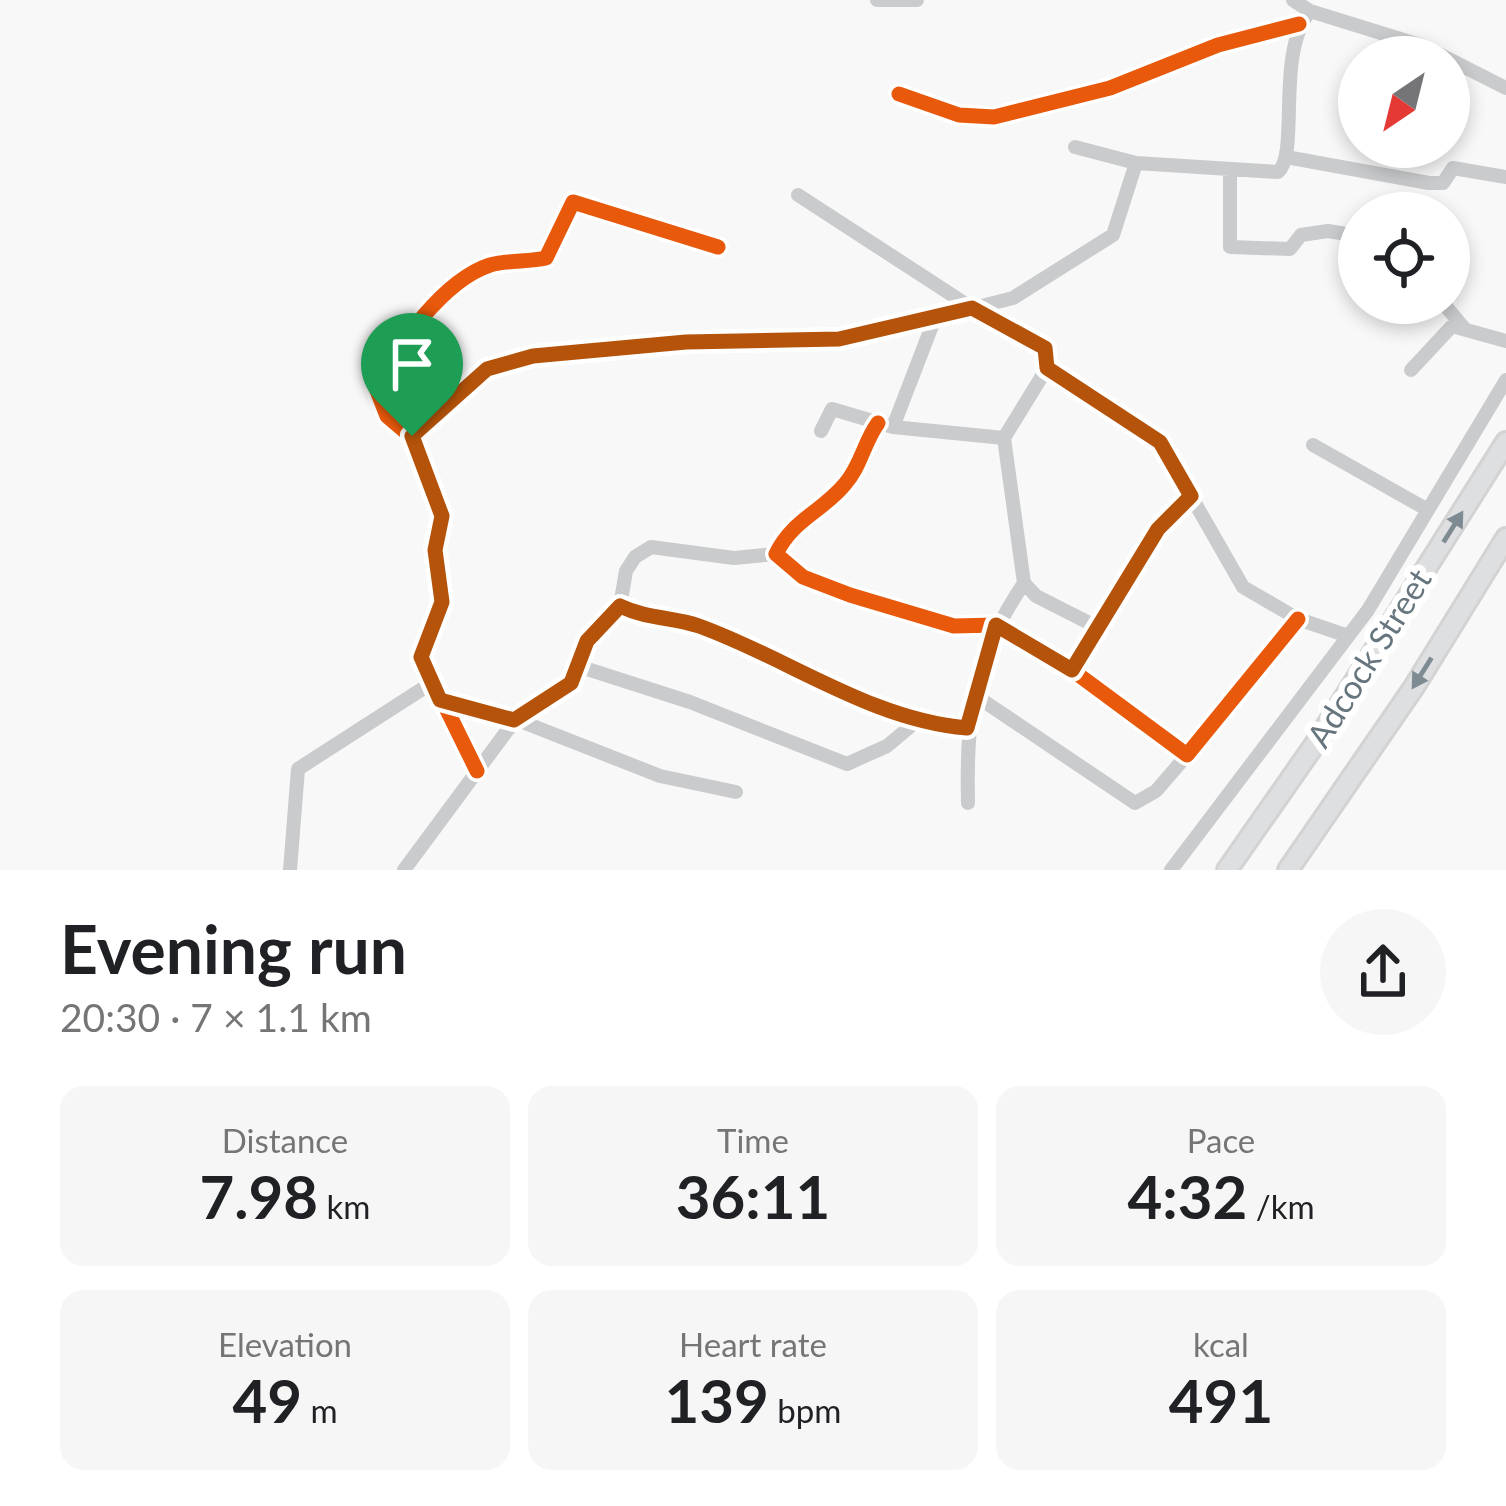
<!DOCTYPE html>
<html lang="en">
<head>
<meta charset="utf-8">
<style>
  body { margin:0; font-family:Lato,sans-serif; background:#f6f6f6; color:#202124; height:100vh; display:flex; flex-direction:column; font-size:45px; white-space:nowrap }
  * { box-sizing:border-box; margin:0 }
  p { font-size:39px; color:#757577 }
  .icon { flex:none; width:66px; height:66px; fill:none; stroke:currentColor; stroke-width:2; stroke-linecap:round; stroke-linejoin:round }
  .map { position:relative; height:870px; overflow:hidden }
  .side { display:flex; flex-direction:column; background:#fff; flex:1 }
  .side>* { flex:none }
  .needle { width:78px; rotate:215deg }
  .fabs { position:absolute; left:1338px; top:36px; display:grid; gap:24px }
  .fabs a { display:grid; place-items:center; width:132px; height:132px; border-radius:50%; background:#fff; box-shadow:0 6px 18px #0003; font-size:60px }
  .pin { position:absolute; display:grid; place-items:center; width:102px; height:102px; color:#fff; margin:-123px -51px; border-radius:50% 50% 50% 0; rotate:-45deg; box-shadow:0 0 12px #0007 }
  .pin .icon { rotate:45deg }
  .round { display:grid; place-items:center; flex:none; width:126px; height:126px; border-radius:63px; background:#f6f6f6 }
  .headline { display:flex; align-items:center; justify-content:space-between; height:204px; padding:0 60px }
  h1 { font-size:66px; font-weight:700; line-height:90px }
  .stats { display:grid; grid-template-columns:repeat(3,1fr); gap:18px; height:204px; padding:12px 60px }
  .stats div { display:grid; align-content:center; border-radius:24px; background:#f6f6f6; text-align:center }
  .stats b { font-size:60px; font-weight:700 }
  .stats small { font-size:33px; font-weight:400 }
  .stats p { font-size:33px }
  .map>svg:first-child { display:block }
</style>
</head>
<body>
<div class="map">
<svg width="1506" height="870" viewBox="0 0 1506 870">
  <rect width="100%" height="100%" fill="#f8f8f8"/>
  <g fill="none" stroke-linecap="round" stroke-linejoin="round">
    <g stroke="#d3d3d4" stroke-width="24">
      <path id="major" d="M1227,870l88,-126 191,-302
        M1288,870l126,-183 92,-149"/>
    </g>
    <path stroke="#c9cbcc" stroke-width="14" d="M877,0h40
      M1293,0l17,11 113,35 83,42
      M899,94l60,21 35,2 116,-29 108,-43 81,-21
      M1075,147l61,16 142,9c22,-19 -3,-118 32,-161
      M1286,157l143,26h14l10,-15 53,9
      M1230,172v75l60,2 11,-14 27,-4 31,5
      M798,195l194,126 53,27 2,20
      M1443,303l21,25
      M1411,370l41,-44 54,15
      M878,423c-14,19 -17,43 -33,61 -22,27 -53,36 -69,70l27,23 47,18 104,31 42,-1 76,45 115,85 111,-136
      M893,427l42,-109 78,-20 100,-63 23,-72
      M821,431l11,-22 61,18 111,11 43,-70 113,74 83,145 55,32 50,17
      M412,436l75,-67 46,-13 153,-14 153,-3 96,-21
      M1004,438l20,145 12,13 63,32
      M1313,445l115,65
      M620,606c27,13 53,11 79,20 88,33 172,94 268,102
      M581,667l109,35 157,62 40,-18 31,-26
      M1072,670l78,-130 41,-44
      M973,694l162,109 21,-12 31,-36
      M440,700l60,13 160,63 76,16
      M477,771l-56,-114 22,-55 -8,-64 7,-22 -28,-77 -27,-23 -11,-28c20,-42 68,-108 114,-123 18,-5 38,-3 56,-7l27,-56 145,45
      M968,803c-2,-89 5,-145 56,-220
      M290,870l8,-101 132,-85
      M404,870l111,-150 56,-37 16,-42 33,-35 6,-35 9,-14 16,-10 83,11 42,-4
      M1171,870l197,-260 138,-230"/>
    <use href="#major" stroke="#dedfe0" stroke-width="18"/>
    <g stroke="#fff" stroke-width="22">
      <path id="cycleway" d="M899,94l60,21 35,2 116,-29 108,-43 81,-21
        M878,423c-14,19 -17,43 -33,61 -22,27 -53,36 -69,70l27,23 47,18 104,31 42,-1 76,45 115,85 111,-136
        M477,771l-56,-114 22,-55 -8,-64 7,-22 -28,-77 -27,-23 -11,-28c20,-42 68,-108 114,-123 18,-5 38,-3 56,-7l27,-56 145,45"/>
    </g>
    <use href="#cycleway" stroke="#e8590c" stroke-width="15"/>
  </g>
  <defs><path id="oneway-solid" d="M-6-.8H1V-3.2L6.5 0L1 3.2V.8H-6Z" transform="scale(3)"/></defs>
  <g fill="#7f8b92">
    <use href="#oneway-solid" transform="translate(1453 527) rotate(-58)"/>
    <use href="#oneway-solid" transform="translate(1422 673) rotate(122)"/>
  </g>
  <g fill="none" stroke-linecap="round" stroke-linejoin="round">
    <g stroke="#fff" stroke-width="24">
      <path id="route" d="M972,308l73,40 2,20 113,74 31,54 -33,33 -86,141 -76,-45 -29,103c-96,-8 -179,-70 -268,-102 -26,-9 -52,-7 -79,-20l-33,35 -16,42 -57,37 -74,-20 -19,-43 21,-55 -7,-52 7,-34 -30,-80 75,-67 46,-13 153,-14 153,-3z"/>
    </g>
    <use href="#route" stroke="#b45309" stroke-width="15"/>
  </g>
  <g text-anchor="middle" stroke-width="12" stroke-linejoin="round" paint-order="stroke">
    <g font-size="33" fill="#67767e" stroke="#fff">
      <text transform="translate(1369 658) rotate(-58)" y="12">Adcock Street</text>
    </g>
  </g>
</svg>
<div class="fabs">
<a><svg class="needle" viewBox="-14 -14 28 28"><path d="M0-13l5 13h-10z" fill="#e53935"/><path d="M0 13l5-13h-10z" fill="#757577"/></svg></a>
<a><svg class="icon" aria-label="locate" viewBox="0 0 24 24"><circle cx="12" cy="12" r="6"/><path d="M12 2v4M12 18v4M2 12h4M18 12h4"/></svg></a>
</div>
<div class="pin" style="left:412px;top:436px;background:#1e9e55"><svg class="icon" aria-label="arrive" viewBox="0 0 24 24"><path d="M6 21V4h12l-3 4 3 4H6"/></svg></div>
</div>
<section class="side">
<div class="headline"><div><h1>Evening run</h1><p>20:30 · 7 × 1.1 km</p></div><a class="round"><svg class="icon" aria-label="share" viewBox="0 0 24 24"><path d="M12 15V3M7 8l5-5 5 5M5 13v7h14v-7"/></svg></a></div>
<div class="stats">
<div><p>Distance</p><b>7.98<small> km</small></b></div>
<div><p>Time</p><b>36:11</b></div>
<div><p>Pace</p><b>4:32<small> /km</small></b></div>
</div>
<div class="stats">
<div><p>Elevation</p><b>49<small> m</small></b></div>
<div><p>Heart rate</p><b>139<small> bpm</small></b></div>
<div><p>kcal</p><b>491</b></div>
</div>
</section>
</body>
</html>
